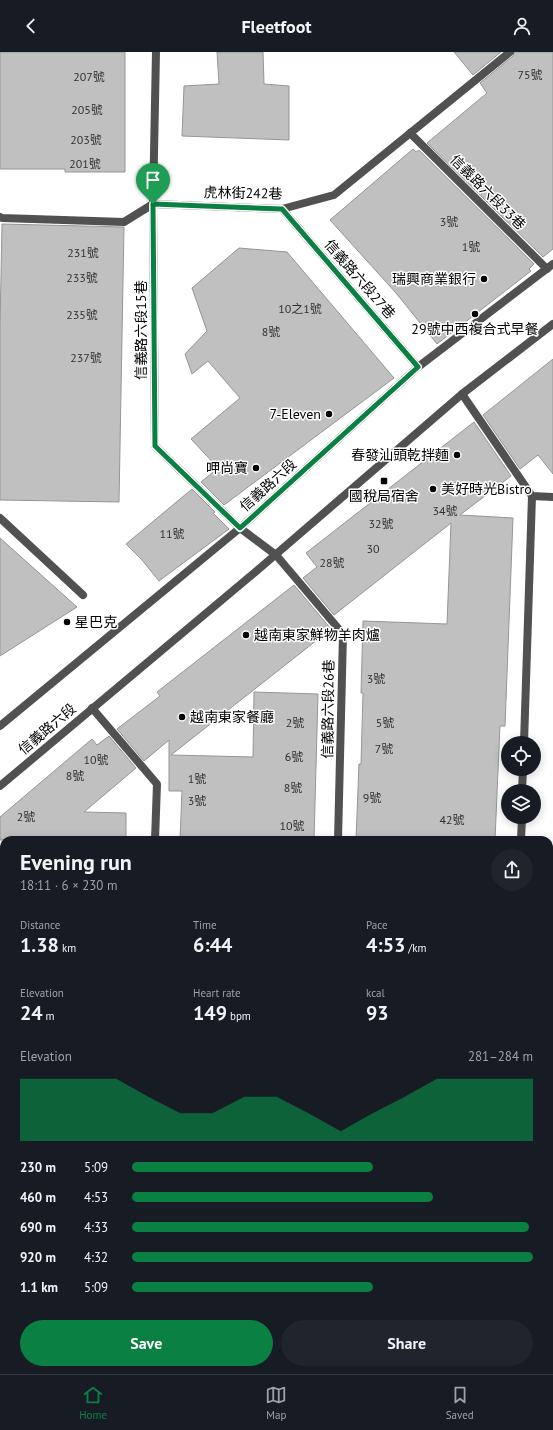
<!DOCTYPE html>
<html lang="en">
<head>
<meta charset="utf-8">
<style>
  body { margin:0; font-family:"PT Sans","Noto Sans TC",sans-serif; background:#20242c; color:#f1f3f6; height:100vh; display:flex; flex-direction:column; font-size:15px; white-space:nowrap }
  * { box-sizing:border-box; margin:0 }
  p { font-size:13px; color:#9ea1a6 }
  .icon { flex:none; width:22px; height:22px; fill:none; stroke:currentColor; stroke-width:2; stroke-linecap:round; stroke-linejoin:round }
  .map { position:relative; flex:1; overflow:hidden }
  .sheet { position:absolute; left:0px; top:784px; width:553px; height:538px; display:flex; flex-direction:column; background:#171b24; border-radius:12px 12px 0 0; box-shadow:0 2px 10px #0003 }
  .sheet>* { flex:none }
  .tools { position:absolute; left:501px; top:684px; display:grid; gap:8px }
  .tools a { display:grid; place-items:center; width:40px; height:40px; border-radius:50%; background:#171b24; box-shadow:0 2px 10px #0003; font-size:20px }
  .pin { position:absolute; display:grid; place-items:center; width:34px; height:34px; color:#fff; margin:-41px -17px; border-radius:50% 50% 50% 0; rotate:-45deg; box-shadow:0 0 4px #0007 }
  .pin .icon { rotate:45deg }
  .round { display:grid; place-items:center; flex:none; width:42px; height:42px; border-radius:21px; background:#20242c }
  .summary { display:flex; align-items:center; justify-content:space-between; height:68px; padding:0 20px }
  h1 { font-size:22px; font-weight:700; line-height:30px }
  .figures { display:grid; grid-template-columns:repeat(3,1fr); gap:6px; height:68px; padding:4px 20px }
  .figures div { display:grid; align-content:center }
  .figures b { font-size:20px; font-weight:700 }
  .figures small { font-size:11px; font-weight:400 }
  .figures p { font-size:11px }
  .chart { height:112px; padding:8px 20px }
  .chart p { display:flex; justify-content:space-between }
  .chart svg { width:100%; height:72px; margin-top:4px; fill:#0b8043; opacity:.7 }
  .action { display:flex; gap:8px; margin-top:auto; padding:8px 20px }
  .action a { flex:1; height:46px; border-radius:24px; background:#0b8043; color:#fff; font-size:16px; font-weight:700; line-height:46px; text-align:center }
  .action a+a { background:#20242c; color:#f1f3f6 }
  ul { padding:0 20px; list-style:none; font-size:13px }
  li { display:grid; grid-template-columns:64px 48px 1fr; align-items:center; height:30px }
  li i { height:10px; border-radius:5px; background:#0b8043 }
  header { display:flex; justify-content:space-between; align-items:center; height:52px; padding:0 20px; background:#171b24; font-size:18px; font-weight:700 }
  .dock { display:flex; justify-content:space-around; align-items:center; height:56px; border-top:1px solid #363941; background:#171b24; font-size:11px; color:#9ea1a6 }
  .dock a { display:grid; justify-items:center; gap:2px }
  .dock .active { color:#0b8043 }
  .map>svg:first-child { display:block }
</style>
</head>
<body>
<header><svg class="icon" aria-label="back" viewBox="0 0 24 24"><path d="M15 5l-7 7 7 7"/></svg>Fleetfoot<svg class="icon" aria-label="person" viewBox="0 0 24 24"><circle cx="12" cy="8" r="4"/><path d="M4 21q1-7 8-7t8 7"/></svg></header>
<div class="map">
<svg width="553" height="1322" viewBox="0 0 553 1322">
  <rect width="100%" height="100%" fill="#fff"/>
  <path fill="#c0c0c0" stroke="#959595" d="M0,0h125v120h-60v-3h-65z
    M217,0h46l1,32 25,2v54l-107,-4 2,-50 35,-2z
    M454,0h47l-28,23z
    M515,0h38v197l-10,8 -116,-114 60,-50 -7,-10 33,-27z
    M413,97l3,3 3,-2 115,114 -5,5 2,2 -94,73 -41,-51 -66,-73z
    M2,172l122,3 -5,275 -119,-2v-172z
    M239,196l48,4 107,126 -170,127 -23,-23 17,-14 -27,-29 49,-41 -32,-37 -16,13 -7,-20 22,-23 -15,-43z
    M553,307v115l-15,-19 -18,14 -37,-54z
    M474,370l37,54 -51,39 53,3 -8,208h-5l-5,114h-139l3,-76h2l2,-71h-2l2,-72 84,3 4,-101 -117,92 -31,-37 14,-11 -11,-14z
    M192,437l23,23 -2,1 16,16 -70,52 -17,-21 -16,-16z
    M0,486l77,69 -77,49z
    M294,533l37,44 -160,126 82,2 1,-65 64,2 -4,146h-134l2,-49h-13v-51l-25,21 -27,-32 43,-33 -3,-4z
    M109,684l27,32 -52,44 42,1v27h-126v-23l92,-78 5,6z"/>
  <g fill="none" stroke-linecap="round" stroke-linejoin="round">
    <path stroke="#515151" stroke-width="8" d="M156,0l-3,152 2,242 85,82 36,27 67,79 -5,206
      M0,165l2,1 122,4 29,-18 129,5 52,-14 176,-143
      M92,656l65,76 -2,56
      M549,848l4,-9
      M0,1028h4
      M549,1045h4
      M549,1315l4,-11
      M138,1322v-4
      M322,1322l2,-4"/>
    <path stroke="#515151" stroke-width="8" d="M410,81l137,136
      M282,157l136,158
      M462,342l70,102 -8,247
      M532,444l21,1
      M0,466l83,77
      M522,739l1,-22
      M521,788l1,-23"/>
    <path stroke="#515151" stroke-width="8" d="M0,674l240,-198 178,-161 135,-103
      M0,734l260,-218 202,-174 91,-70"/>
  </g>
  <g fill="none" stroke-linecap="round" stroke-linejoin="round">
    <g stroke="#fff" stroke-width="8">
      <path id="route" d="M153,152l129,5 136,158 -178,161 -85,-82z"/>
    </g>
    <use href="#route" stroke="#0b8043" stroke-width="5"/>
  </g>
  <g fill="#000" stroke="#fff" stroke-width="1.5">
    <circle cx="484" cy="227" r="4"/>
    <circle cx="475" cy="262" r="4"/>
    <circle cx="329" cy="362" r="4"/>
    <circle cx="457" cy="403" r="4"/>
    <circle cx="256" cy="416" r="4"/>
    <rect x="380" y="425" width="8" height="8" rx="2"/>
    <circle cx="433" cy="437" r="4"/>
    <circle cx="67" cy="570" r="4"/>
    <circle cx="246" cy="583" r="4"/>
    <circle cx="182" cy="665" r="4"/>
  </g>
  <g text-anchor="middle" stroke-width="3" stroke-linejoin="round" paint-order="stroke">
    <g font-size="12" fill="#303030">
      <text x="530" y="27">75號</text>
      <text x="89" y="29">207號</text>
      <text x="87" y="62">205號</text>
      <text x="86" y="92">203號</text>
      <text x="85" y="116">201號</text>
      <text x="449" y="174">3號</text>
      <text x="471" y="199">1號</text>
      <text x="83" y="205">231號</text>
      <text x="82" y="230">233號</text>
      <text x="300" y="261">10之1號</text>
      <text x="82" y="267">235號</text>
      <text x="271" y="284">8號</text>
      <text x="86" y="310">237號</text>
      <text x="445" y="463">34號</text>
      <text x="381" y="476">32號</text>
      <text x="172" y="486">11號</text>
      <text x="373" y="501">30</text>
      <text x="332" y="515">28號</text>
      <text x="376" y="631">3號</text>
      <text x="295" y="675">2號</text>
      <text x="385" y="675">5號</text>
      <text x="384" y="701">7號</text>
      <text x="294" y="709">6號</text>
      <text x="96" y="712">10號</text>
      <text x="75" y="728">8號</text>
      <text x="197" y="731">1號</text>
      <text x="293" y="740">8號</text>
      <text x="372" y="750">9號</text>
      <text x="197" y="753">3號</text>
      <text x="26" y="769">2號</text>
      <text x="452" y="772">42號</text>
      <text x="292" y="778">10號</text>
    </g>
    <g font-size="14" fill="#000" stroke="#fff">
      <text transform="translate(488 140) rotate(45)" y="5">信義路六段33巷</text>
      <text transform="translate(243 141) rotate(1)" y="5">虎林街242巷</text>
      <text transform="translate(360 227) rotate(49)" y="5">信義路六段27巷</text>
      <text transform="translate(141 278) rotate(-90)" y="5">信義路六段15巷</text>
      <text transform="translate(268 433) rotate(-42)" y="5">信義路六段</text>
      <text transform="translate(328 657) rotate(-89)" y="5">信義路六段26巷</text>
      <text transform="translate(47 677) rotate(-40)" y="5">信義路六段</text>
    </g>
    <g font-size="14" fill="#000" stroke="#fff" text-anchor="end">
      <text x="476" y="232">瑞興商業銀行</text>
      <text x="475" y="282" text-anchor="middle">29號中西複合式早餐</text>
      <text x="321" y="367">7-Eleven</text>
      <text x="449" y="408">春發汕頭乾拌麵</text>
      <text x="248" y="421">呷尚寶</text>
      <text x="441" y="442" text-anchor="start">美好時光Bistro</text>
      <text x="384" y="449" text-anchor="middle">國稅局宿舍</text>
      <text x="75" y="575" text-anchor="start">星巴克</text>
      <text x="254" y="588" text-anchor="start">越南東家鮮物羊肉爐</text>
      <text x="190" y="670" text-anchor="start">越南東家餐廳</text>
    </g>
  </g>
</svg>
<div class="tools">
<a><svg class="icon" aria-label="locate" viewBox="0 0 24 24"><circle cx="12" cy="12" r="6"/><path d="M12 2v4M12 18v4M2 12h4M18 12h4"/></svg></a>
<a><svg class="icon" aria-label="layers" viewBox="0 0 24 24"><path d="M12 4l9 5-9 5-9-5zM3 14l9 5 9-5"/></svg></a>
</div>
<div class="pin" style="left:153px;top:152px;background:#1e9e55"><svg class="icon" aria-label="arrive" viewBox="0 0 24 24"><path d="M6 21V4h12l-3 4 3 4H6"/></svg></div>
<section class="sheet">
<div class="summary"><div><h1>Evening run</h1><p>18:11 · 6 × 230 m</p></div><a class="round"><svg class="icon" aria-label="share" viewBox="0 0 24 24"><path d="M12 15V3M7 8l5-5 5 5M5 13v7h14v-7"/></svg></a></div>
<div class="figures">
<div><p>Distance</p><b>1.38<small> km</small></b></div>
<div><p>Time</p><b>6:44</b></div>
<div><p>Pace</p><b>4:53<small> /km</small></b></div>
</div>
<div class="figures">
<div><p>Elevation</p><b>24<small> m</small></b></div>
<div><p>Heart rate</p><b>149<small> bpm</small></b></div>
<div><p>kcal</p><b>93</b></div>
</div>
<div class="chart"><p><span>Elevation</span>281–284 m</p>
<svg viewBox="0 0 160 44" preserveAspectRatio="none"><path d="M0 44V6L10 6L20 6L30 6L40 17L50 27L60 27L70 17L80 17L90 27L100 38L110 27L120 17L130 6L140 6L150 6L160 6V44z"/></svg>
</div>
<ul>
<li><b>230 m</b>5:09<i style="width:60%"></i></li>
<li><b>460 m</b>4:53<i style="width:75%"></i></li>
<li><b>690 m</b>4:33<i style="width:99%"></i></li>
<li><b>920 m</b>4:32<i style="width:100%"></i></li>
<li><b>1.1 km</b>5:09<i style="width:60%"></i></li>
</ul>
<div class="action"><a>Save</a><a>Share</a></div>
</section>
</div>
<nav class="dock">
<a class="active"><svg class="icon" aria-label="home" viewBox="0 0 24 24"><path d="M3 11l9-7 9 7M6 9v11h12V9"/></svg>Home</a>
<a><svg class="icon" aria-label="map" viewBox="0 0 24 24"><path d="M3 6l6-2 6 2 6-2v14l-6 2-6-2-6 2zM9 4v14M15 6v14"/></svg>Map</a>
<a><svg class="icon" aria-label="saved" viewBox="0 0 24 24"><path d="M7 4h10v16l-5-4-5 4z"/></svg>Saved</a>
</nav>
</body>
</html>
